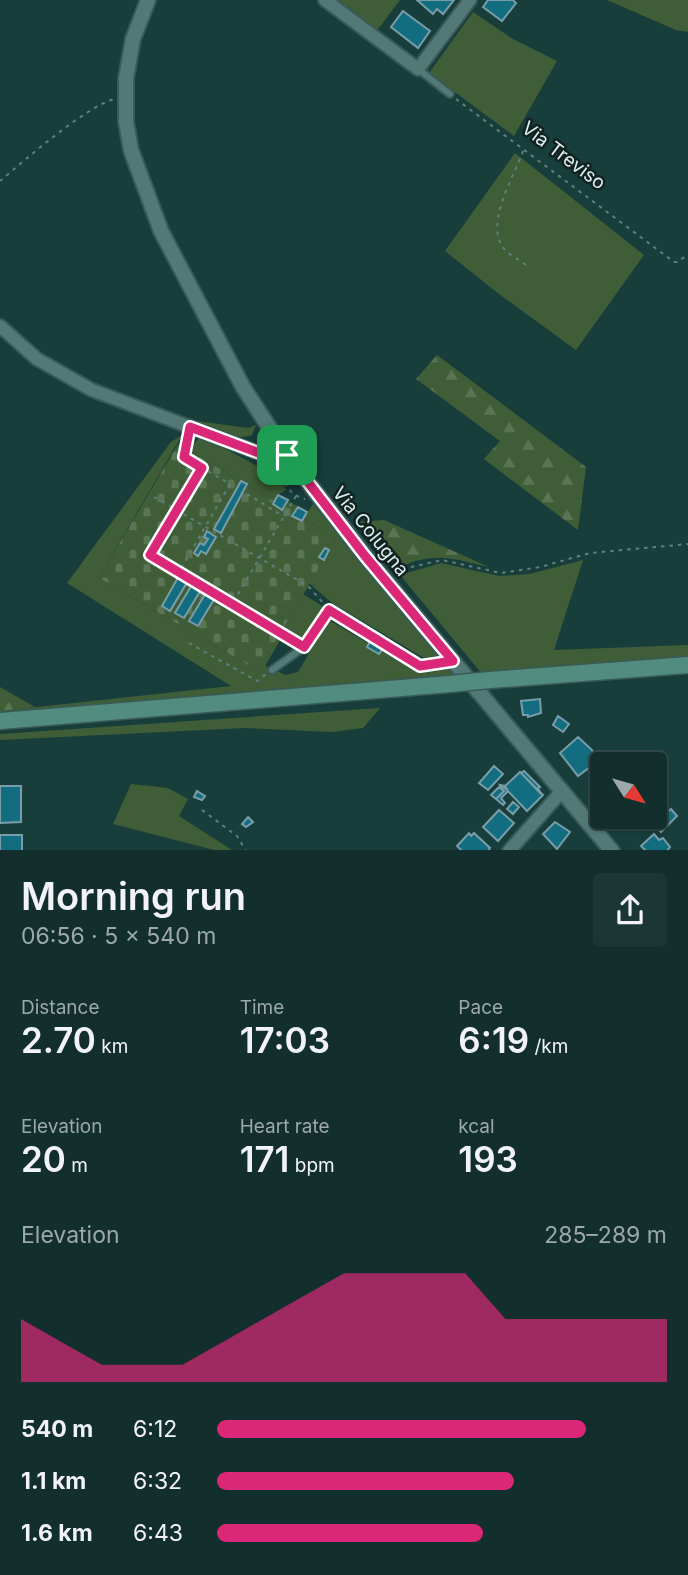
<!DOCTYPE html>
<html lang="en">
<head>
<meta charset="utf-8">
<style>
  body { margin:0; font-family:Inter,sans-serif; background:#1b3635; color:#f1f3f6; height:100vh; display:flex; flex-direction:column; font-size:26px; white-space:nowrap }
  * { box-sizing:border-box; margin:0 }
  p { font-size:23px; color:#9ca8aa }
  .icon { flex:none; width:38px; height:38px; fill:none; stroke:currentColor; stroke-width:2; stroke-linecap:round; stroke-linejoin:round }
  .map { position:relative; height:850px; overflow:hidden }
  .side { display:flex; flex-direction:column; background:#122e2d; flex:1 }
  .side>* { flex:none }
  .needle { width:46px; rotate:127deg }
  .tools { position:absolute; left:590px; top:752px; display:grid; gap:14px }
  .tools a { display:grid; place-items:center; width:77px; height:77px; border-radius:7px; background:#122e2d; box-shadow:0 2px 5px #0004,0 0 0 2px #314a49; font-size:35px }
  .pin { position:absolute; display:grid; place-items:center; width:60px; height:60px; color:#fff; margin:-30px; border-radius:14px; box-shadow:0 4px 10px #0006 }
  .round { display:grid; place-items:center; flex:none; width:74px; height:74px; border-radius:7px; background:#1b3635 }
  .head { display:flex; align-items:center; justify-content:space-between; height:119px; padding:0 21px }
  h1 { font-size:38px; font-weight:600; line-height:52px }
  .figures { display:grid; grid-template-columns:repeat(3,1fr); gap:10px; height:119px; padding:7px 21px }
  .figures div { display:grid; align-content:center }
  .figures b { font-size:35px; font-weight:600 }
  .figures small { font-size:19px; font-weight:400 }
  .figures p { font-size:19px }
  .chart { height:196px; padding:14px 21px }
  .chart p { display:flex; justify-content:space-between }
  .chart svg { width:100%; height:126px; margin-top:7px; fill:#db2777; opacity:.7 }
  ul { padding:0 21px; list-style:none; font-size:23px }
  li { display:grid; grid-template-columns:112px 84px 1fr; align-items:center; height:52px }
  li i { height:18px; border-radius:9px; background:#db2777 }
  .map>svg:first-child { display:block }
</style>
</head>
<body>
<div class="map">
<svg width="688" height="851" viewBox="0 0 688 851">
  <defs>
    <pattern id="forest-firs" width="22" height="20" patternUnits="userSpaceOnUse" patternTransform="scale(1.75)"><rect width="22" height="20" fill="#3f5e37"/><path d="M5 1l3.5 6h-7zM16 11l3.5 6h-7z" fill="#5a7554"/></pattern>
    <pattern id="cemetery-stones" width="16" height="16" patternUnits="userSpaceOnUse" patternTransform="scale(1.75)"><rect width="16" height="16" fill="#3f5e37"/><path d="M2 7V4a2 2 0 0 1 4 0v3zM10 15v-3a2 2 0 0 1 4 0v3z" fill="#5a7554"/></pattern>
  </defs>
  <rect width="100%" height="100%" fill="#183e3c"/>
  <path fill="#3f5e37" d="M338,0h62l-24,32 -40,-30z
    M607,0h81v32l-12,-2z
    M473,12l40,27 44,22 -43,75 -85,-63z
    M515,153l129,102 -68,95 -77,-56 -54,-43z
    M190,420l58,8 8,-3 -4,10c-19,7 -44,-7 -62,-15z
    M182,435l-83,143 159,93 21,-36 3,2 -17,29 21,9 12,-3 31,-52 86,51 33,-2 10,11 -458,37v-6l231,-25 -164,-103 104,-141z
    M201,436l81,43 4,11 -8,5 -4,6 -86,-51z
    M313,504l128,151 -17,3 -92,-55 -23,-20 27,-44 -32,-21z
    M583,560l-29,90 134,-5v13l-205,17 -83,-100 41,-12 58,13 30,-2z
    M303,594l22,14 -20,34 -22,-13z
    M380,708l-17,20 -31,4 -87,-4 -245,12v-6z
    M131,784l37,4 20,11 -9,17 53,34h-18l-101,-26z"/>
  <path fill="url(#forest-firs)" d="M437,355l149,112 -8,63 -94,-71 16,-18 -84,-62z
    M384,520l105,47c-39,-9 -55,-16 -94,2l-39,-47z
    M0,687l35,20 -35,4z"/>
  <path fill="url(#cemetery-stones)" d="M178,444l96,57 4,-6 29,17 -3,6 32,21 -78,132 -159,-93z"/>
  <path fill="#126d81" stroke="#799da8" stroke-width="2" d="M417,0h37l-11,14 -6,-5 -4,5z
    M488,0h25l3,3 -14,18 -19,-14z
    M403,11l27,20 -12,17 -27,-21z
    M241,481l6,3 -26,49 -7,-4z
    M278,495l10,5 -6,10 -9,-6z
    M298,507l9,5 -5,9 -10,-5z
    M207,531l9,6 -10,17 -5,-3 -3,5 -4,-3 6,-10 4,2 4,-6 -4,-2z
    M325,548l4,2 -5,10 -5,-3z
    M180,574l9,5 -19,32 -8,-5z
    M193,583l9,5 -18,30 -9,-5z
    M207,591l9,5 -18,30 -9,-5z
    M370,641l13,7 -4,6 -12,-7z
    M540,699l1,14 -13,4v-2h-5l-2,-14z
    M558,716l11,8 -6,8 -10,-7z
    M578,737l14,13 6,11 -20,15 -18,-23z
    M494,766l9,8 -15,16 -9,-7z
    M524,771l16,16 -2,1 3,6 -20,-21z
    M520,772l23,23 -16,16 -23,-24z
    M602,777v16l-8,-9z
    M500,785l5,1 3,5 -7,7 4,5 -2,2 -7,-6 8,-8z
    M0,786h21v36l-21,1z
    M499,787l5,4 -8,8 -5,-4z
    M197,791l8,5 -3,4 -8,-3z
    M513,802l6,5 -6,7 -6,-5z
    M671,809l6,7 -16,16 -7,-8z
    M499,810l15,13 -16,18 -15,-14z
    M248,817l5,5 -7,5 -4,-3z
    M555,822l15,10 -13,17 -14,-15z
    M469,833l2,3 3,-3 16,15 -2,3h-26l-5,-5z
    M654,834l5,6 4,-2 7,9 -3,4h-21l-5,-5z
    M0,835h22v16h-22z"/>
  <g fill="none" stroke-linecap="round" stroke-linejoin="round">
    <g stroke="#395a58" stroke-width="10">
      <path id="service" d="M418,69l32,25
        M272,670l32,-23 25,-37 91,55 31,-4"/>
    </g>
    <g stroke="#395a58" stroke-width="16">
      <path id="minor" d="M325,0l93,69 52,-69
        M0,326l37,33 55,31 167,63 28,2
        M509,851l53,-60"/>
    </g>
    <g stroke="#395a58" stroke-width="18">
      <path id="tertiary" d="M148,0l-15,39 -7,39v44l5,28 30,81 82,156 44,68 78,101 247,295"/>
    </g>
    <g stroke="#395a58" stroke-width="19">
      <path id="secondary" d="M490,680l198,-15
        M0,721l450,-37"/>
    </g>
    <path stroke="#5f7e7c" stroke-width="2" stroke-dasharray="3.5 5" stroke-linecap="butt" d="M456,99l218,163h4l10,-8
      M523,151c-9,26 -41,76 -17,100 7,6 16,11 23,16
      M0,181c26,-22 84,-73 114,-82
      M179,454l51,30 -51,88 -29,-17 52,-87
      M184,457l3,-19
      M284,474c1,13 8,22 21,25
      M247,494l36,22
      M296,496l-65,110 65,37
      M154,497l154,89 16,18
      M179,572l53,30
      M396,575l11,-7 35,-8 59,13 39,-6 50,-14 98,-9
      M189,643l68,38 9,-7
      M202,810l35,26 9,15"/>
    <use href="#service" stroke="#537976" stroke-width="6"/>
    <use href="#minor" stroke="#537976" stroke-width="12"/>
    <use href="#tertiary" stroke="#537976" stroke-width="14"/>
    <use href="#secondary" stroke="#518c7e" stroke-width="16"/>
    <g stroke="#395a58" stroke-width="19" stroke-linecap="butt">
      <path id="secondary-bridge" d="M450,684l40,-4"/>
    </g>
    <use href="#secondary-bridge" stroke="#518c7e" stroke-width="16"/>
  </g>
  <g fill="none" stroke-linecap="round" stroke-linejoin="round">
    <g stroke="#fff" stroke-width="14">
      <path id="route" d="M190,427l69,26 28,2 78,101 88,105 -33,5 -91,-56 -25,37 -154,-92 52,-87 -18,-11z"/>
    </g>
    <use href="#route" stroke="#db2777" stroke-width="9"/>
  </g>
  <g text-anchor="middle" stroke-width="5" stroke-linejoin="round" paint-order="stroke">
    <g font-size="19" fill="#dcf0ef" stroke="#122221">
      <text transform="translate(564 155) rotate(37)" y="7">Via Treviso</text>
      <text transform="translate(371 531) rotate(51)" y="7">Via Colugna</text>
    </g>
  </g>
</svg>
<div class="tools">
<a><svg class="needle" viewBox="-14 -14 28 28"><path d="M0-13l5 13h-10z" fill="#e53935"/><path d="M0 13l5-13h-10z" fill="#9ca8aa"/></svg></a>
</div>
<div class="pin" style="left:287px;top:455px;background:#1e9e55"><svg class="icon" aria-label="arrive" viewBox="0 0 24 24"><path d="M6 21V4h12l-3 4 3 4H6"/></svg></div>
</div>
<section class="side">
<div class="head"><div><h1>Morning run</h1><p>06:56 · 5 × 540 m</p></div><a class="round"><svg class="icon" aria-label="share" viewBox="0 0 24 24"><path d="M12 15V3M7 8l5-5 5 5M5 13v7h14v-7"/></svg></a></div>
<div class="figures">
<div><p>Distance</p><b>2.70<small> km</small></b></div>
<div><p>Time</p><b>17:03</b></div>
<div><p>Pace</p><b>6:19<small> /km</small></b></div>
</div>
<div class="figures">
<div><p>Elevation</p><b>20<small> m</small></b></div>
<div><p>Heart rate</p><b>171<small> bpm</small></b></div>
<div><p>kcal</p><b>193</b></div>
</div>
<div class="chart"><p><span>Elevation</span>285–289 m</p>
<svg viewBox="0 0 160 44" preserveAspectRatio="none"><path d="M0 44V22L10 30L20 38L30 38L40 38L50 30L60 22L70 14L80 6L90 6L100 6L110 6L120 22L130 22L140 22L150 22L160 22V44z"/></svg>
</div>
<ul>
<li><b>540 m</b>6:12<i style="width:82%"></i></li>
<li><b>1.1 km</b>6:32<i style="width:66%"></i></li>
<li><b>1.6 km</b>6:43<i style="width:59%"></i></li>
</ul>
</section>
</body>
</html>
